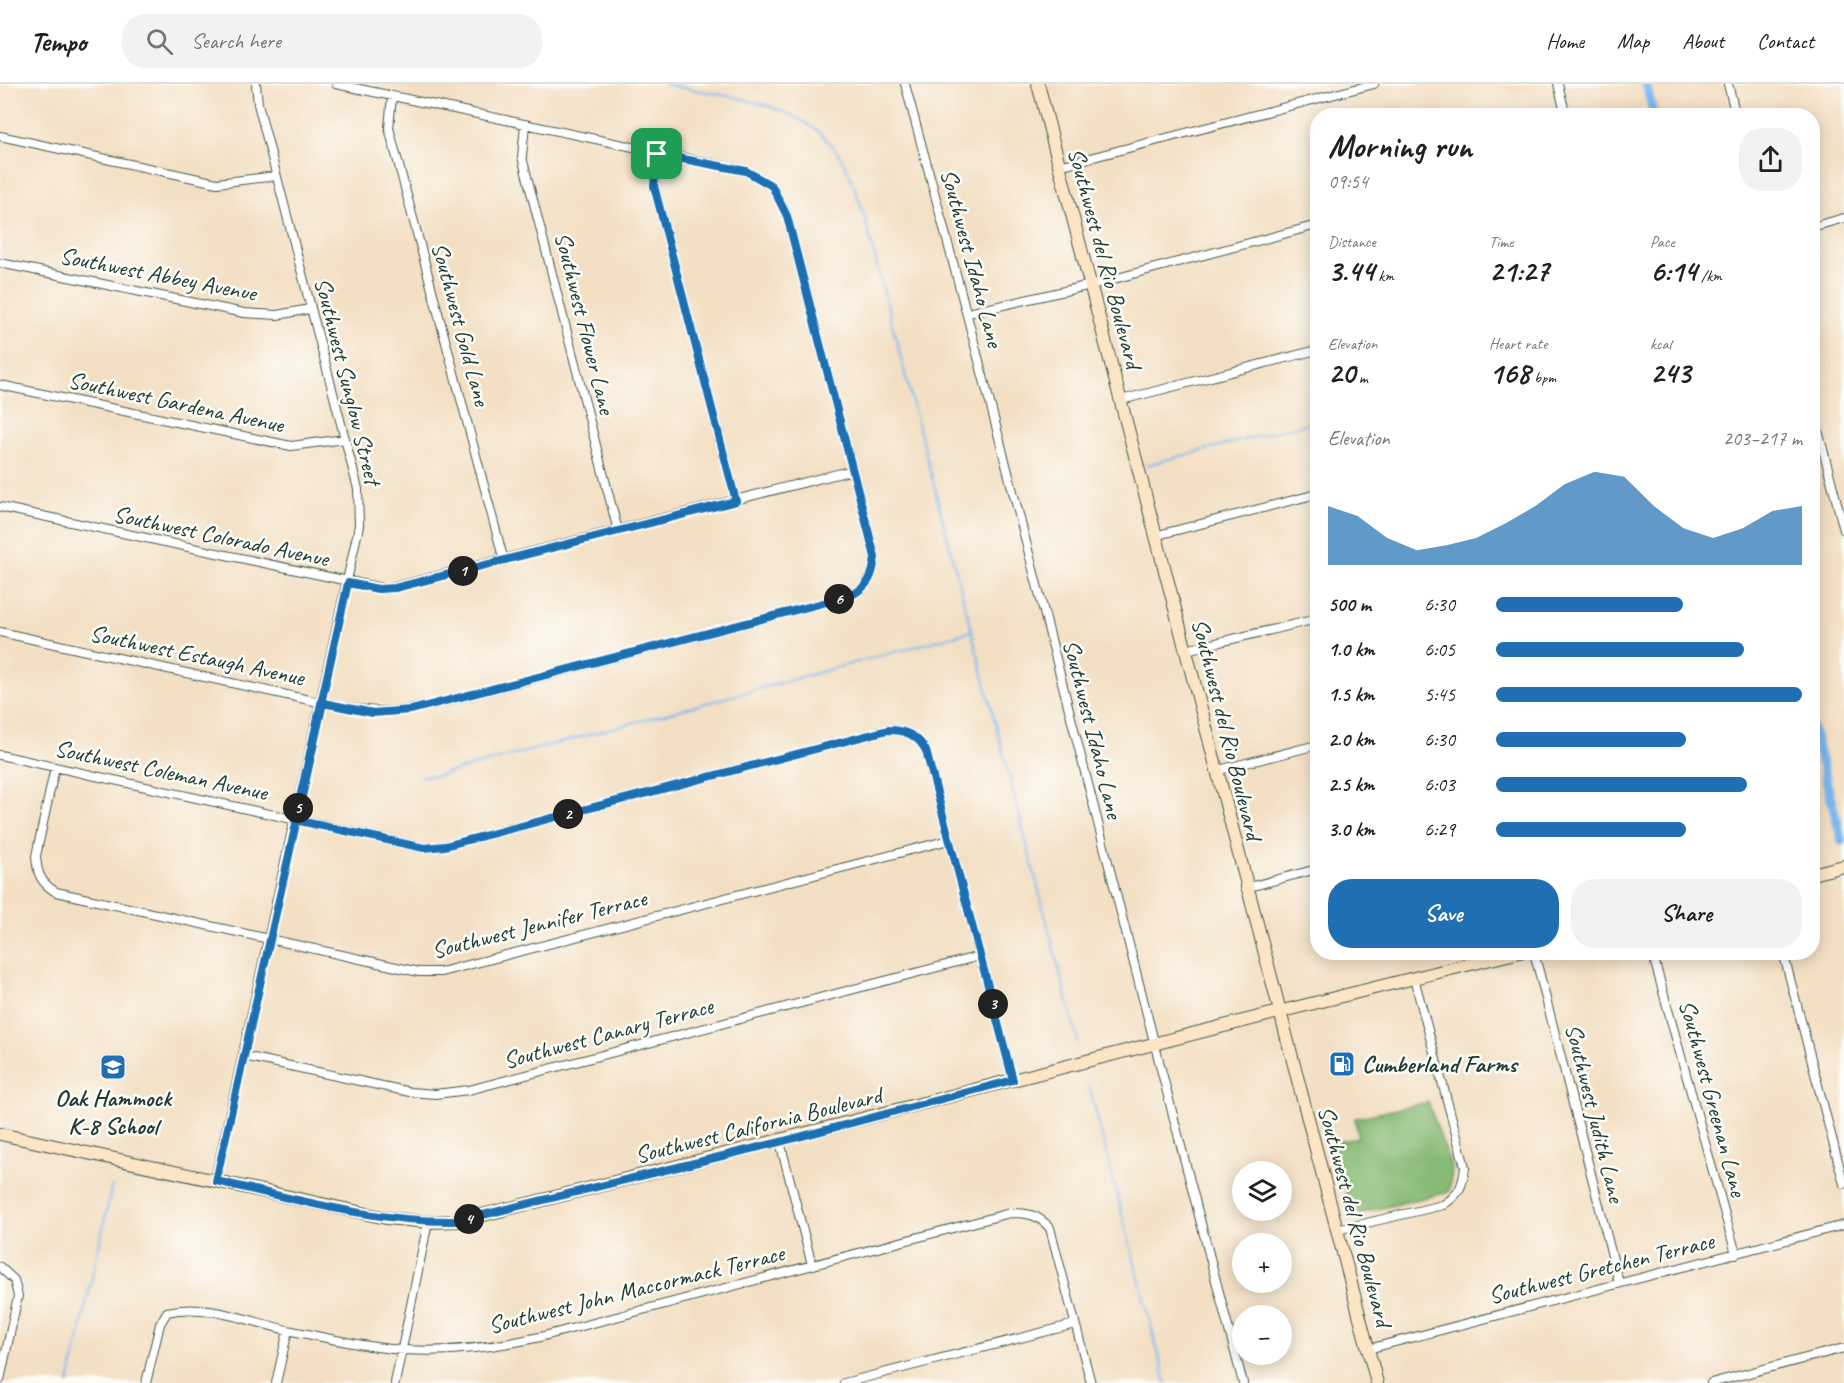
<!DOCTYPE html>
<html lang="en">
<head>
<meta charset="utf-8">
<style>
  body { margin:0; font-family:Caveat,sans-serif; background:#f2f2f2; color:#202124; height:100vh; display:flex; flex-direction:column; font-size:22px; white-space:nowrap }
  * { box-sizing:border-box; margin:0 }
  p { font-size:20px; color:#757577 }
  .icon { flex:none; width:33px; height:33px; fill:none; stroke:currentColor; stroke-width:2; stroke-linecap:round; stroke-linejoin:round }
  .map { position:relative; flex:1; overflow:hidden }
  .sheet { position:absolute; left:1310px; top:24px; width:510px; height:852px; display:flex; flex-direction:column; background:#fff; border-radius:24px; box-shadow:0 3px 15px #0003 }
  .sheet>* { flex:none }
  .fabs { position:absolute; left:1232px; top:1077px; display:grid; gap:12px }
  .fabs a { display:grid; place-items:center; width:60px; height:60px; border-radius:50%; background:#fff; box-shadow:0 3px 15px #0003; font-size:30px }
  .pin { position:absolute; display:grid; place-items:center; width:51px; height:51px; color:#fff; margin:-26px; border-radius:12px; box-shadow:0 3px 9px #0006 }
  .km { position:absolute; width:30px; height:30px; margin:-15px; border-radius:50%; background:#222; color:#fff; font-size:16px; line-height:30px; text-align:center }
  .round { display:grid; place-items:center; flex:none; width:63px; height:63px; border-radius:24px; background:#f2f2f2 }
  .head { display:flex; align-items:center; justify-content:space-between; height:102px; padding:0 18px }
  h1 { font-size:33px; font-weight:600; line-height:45px }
  .stats { display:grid; grid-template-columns:repeat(3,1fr); gap:9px; height:102px; padding:6px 18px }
  .stats div { display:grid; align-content:center }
  .stats b { font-size:30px; font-weight:600 }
  .stats small { font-size:16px; font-weight:400 }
  .stats p { font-size:16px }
  .chart { height:168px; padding:12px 18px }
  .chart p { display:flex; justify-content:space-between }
  .chart svg { width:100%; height:108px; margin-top:6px; fill:#1f6fb2; opacity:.7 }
  .primary-button { display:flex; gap:12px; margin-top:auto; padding:12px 18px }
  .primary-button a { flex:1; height:69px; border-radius:24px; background:#1f6fb2; color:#fff; font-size:24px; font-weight:600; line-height:69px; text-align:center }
  .primary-button a+a { background:#f2f2f2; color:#202124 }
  ul { padding:0 18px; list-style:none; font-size:20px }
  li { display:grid; grid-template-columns:96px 72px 1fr; align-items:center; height:45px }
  li i { height:15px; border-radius:8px; background:#1f6fb2 }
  header { display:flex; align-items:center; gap:36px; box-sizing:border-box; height:84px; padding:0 30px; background:#fff; border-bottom:2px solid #e0e0e0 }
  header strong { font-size:28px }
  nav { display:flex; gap:33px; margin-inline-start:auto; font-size:21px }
  .search { width:420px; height:54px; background:#f2f2f2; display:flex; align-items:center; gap:15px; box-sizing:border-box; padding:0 21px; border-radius:24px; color:#757577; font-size:22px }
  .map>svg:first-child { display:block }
</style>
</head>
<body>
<header>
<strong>Tempo</strong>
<div class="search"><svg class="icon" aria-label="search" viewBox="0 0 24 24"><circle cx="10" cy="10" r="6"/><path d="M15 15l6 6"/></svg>Search here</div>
<nav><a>Home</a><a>Map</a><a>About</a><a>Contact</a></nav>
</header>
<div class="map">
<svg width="1844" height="1299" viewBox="0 0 1844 1299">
  <rect width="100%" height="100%" fill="#fdfcf7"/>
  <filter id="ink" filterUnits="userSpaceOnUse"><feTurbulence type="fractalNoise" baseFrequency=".0167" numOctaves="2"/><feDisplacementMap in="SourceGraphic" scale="12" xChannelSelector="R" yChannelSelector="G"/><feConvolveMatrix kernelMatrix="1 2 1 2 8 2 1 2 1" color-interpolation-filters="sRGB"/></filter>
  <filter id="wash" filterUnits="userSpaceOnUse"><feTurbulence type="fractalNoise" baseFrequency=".008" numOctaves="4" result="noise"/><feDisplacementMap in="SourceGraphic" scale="24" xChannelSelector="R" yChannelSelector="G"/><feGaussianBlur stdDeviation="1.35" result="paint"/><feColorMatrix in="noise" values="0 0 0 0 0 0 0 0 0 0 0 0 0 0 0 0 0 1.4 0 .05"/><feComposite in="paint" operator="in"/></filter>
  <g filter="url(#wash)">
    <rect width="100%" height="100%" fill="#f3dfc3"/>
    <path fill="#87ba74" stroke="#537c54" stroke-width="1.5" d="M1428,1018l24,67 -3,23 -97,23 -19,-72 25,-6 -3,-19z"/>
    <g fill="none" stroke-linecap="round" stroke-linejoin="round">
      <path stroke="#7ab8ee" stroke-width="2" d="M665,0c58,13 139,16 174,71 13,20 19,42 26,64l213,823
        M1147,381l170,-44
        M421,692h15l536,-145
        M1089,1002l77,297
        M69,1299l43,-197"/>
      <path stroke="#7ab8ee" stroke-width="9" d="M1646,0l8,32
        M1812,642l30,115"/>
    </g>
  </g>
  <g filter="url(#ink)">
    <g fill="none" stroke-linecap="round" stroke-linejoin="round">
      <g stroke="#3f5549" stroke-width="10">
        <path id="street" d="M905,0c118,432 223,867 338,1299
          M1558,0l8,32
          M1728,0l8,32
          M392,12l-3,32 115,433
          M525,40l-3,33 96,374
          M0,52l217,47 59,-7
          M657,70l-3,32 82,315
          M1059,82l315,-82
          M1812,143l32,-9
          M0,179l244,50 33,2 33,-6
          M968,229l123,-28 226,-60
          M0,301l291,61 54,-7
          M1121,316l196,-50
          M1812,323l32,123
          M0,423l386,82 467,-119
          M1154,452l163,-42
          M0,548l323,71c50,10 66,12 117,0l410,-107c18,-9 23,-19 25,-39l-88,-341 -15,-30 -26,-15 -410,-87
          M1186,566l131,-31
          M0,671l424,93 21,-2 443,-116c17,0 30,5 38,21l87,329
          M55,683l-19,89c1,18 5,27 20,36l363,80h22l508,-132
          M1215,687l102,-26
          M1245,804l72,-19
          M1534,868l85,331
          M1652,868l84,302
          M1783,868l61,232
          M244,972l166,36 25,2 34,-4 511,-134
          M780,1058l32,123
          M215,1097l144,-655 -1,-37 -100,-385 -2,-20
          M1337,1146l106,-25c16,-10 20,-19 22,-38l-51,-189
          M0,1183l14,13 4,16 -18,84
          M1368,1265l476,-124
          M146,1299l14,-59 7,-12c40,-9 81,9 120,18 37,7 80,18 117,20 46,3 91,-3 136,-13l470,-124c18,0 27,1 40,15l41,155
          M276,1299l12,-53
          M395,1299l33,-161
          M844,1299l231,-59
          M1711,1299l133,-35"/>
      </g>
      <g stroke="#3f5549" stroke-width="14">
        <path id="secondary" d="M1038,0l339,1299
          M1812,790l32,-8
          M0,1050l386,84 42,4 30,-1c355,-87 707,-183 1062,-269"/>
      </g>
      <use href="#street" stroke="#fff" stroke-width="8"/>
      <use href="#secondary" stroke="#fce5c4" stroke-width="12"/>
    </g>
  </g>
  <g fill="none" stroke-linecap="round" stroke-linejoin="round" filter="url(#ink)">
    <g stroke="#fff" stroke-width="12">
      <path id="route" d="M657,70l-3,32 82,315 -341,87 -17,1 -30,-6 -53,237 129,28 21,-2 443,-116c17,0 30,5 38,21l87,329 -233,62 -322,79c-82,2 -163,-22 -242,-40l107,-478 50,10 38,-3 439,-114c18,-9 23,-19 25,-39l-88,-341 -15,-30 -26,-15 -89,-17"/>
    </g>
    <use href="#route" stroke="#1f6fb2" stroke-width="8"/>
  </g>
  <defs>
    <g id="fuel-square" transform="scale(1.35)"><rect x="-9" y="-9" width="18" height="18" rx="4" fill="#1f6fb2" stroke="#fdfcf7"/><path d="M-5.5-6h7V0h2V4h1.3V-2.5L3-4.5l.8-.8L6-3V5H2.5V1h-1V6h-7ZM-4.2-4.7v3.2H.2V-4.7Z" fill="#fff"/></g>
    <g id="school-square" transform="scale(1.35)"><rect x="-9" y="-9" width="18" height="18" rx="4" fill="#1f6fb2" stroke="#fdfcf7"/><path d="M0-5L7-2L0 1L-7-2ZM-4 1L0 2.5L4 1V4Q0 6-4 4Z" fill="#fff"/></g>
  </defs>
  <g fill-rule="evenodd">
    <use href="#fuel-square" x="1342" y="980"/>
    <use href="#school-square" x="113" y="983"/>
  </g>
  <g text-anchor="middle" stroke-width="5" stroke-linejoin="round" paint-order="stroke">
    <g font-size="24" fill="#1f3d34" stroke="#fdfcf7">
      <text transform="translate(972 174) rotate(75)" y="8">Southwest Idaho Lane</text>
      <text transform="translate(1105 174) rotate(75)" y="8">Southwest del Rio Boulevard</text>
      <text transform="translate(158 190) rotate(11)" y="8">Southwest Abbey Avenue</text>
      <text transform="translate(585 239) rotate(76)" y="8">Southwest Flower Lane</text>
      <text transform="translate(461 240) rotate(75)" y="8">Southwest Gold Lane</text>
      <text transform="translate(348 297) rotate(76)" y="8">Southwest Sunglow Street</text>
      <text transform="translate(176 318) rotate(12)" y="8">Southwest Gardena Avenue</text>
      <text transform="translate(221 452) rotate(12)" y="8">Southwest Colorado Avenue</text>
      <text transform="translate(197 571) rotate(12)" y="8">Southwest Estaugh Avenue</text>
      <text transform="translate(1093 645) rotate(76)" y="8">Southwest Idaho Lane</text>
      <text transform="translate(1227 645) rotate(76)" y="8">Southwest del Rio Boulevard</text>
      <text transform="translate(161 686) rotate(12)" y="8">Southwest Coleman Avenue</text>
      <text transform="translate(539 840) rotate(-14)" y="8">Southwest Jennifer Terrace</text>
      <text transform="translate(608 949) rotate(-15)" y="8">Southwest Canary Terrace</text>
      <text transform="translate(1713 1014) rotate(75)" y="8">Southwest Greenan Lane</text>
      <text transform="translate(1595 1029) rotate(76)" y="8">Southwest Judith Lane</text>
      <text transform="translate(758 1041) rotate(-14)" y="8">Southwest California Boulevard</text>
      <text transform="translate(1355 1132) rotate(75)" y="8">Southwest del Rio Boulevard</text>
      <text transform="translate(1601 1184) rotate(-14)" y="8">Southwest Gretchen Terrace</text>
      <text transform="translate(636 1205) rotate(-14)" y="8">Southwest John Maccormack Terrace</text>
    </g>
    <g font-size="24" font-weight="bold" fill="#1f3d34" stroke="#fdfcf7" text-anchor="start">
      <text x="1362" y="988">Cumberland Farms</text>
      <text x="113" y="1022" text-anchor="middle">Oak Hammock<tspan x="113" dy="28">K-8 School</tspan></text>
    </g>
  </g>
</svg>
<div class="fabs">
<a><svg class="icon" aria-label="layers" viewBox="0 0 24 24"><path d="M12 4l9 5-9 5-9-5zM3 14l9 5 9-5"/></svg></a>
<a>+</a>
<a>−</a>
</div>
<div class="pin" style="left:657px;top:70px;background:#1e9e55"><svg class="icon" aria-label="arrive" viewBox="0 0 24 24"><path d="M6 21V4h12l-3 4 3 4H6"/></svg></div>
<b class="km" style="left:463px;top:487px">1</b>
<b class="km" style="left:568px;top:730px">2</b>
<b class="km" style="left:993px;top:920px">3</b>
<b class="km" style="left:469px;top:1135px">4</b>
<b class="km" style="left:298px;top:724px">5</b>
<b class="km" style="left:839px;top:515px">6</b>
<section class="sheet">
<div class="head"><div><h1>Morning run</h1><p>09:54</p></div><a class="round"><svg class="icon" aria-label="share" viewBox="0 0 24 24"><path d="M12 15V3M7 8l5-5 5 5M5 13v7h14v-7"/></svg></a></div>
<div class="stats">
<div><p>Distance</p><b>3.44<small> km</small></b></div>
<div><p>Time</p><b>21:27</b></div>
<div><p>Pace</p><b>6:14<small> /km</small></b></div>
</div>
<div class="stats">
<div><p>Elevation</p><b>20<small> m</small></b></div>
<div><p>Heart rate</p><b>168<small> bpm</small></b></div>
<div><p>kcal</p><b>243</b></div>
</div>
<div class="chart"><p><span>Elevation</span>203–217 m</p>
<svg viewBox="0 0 160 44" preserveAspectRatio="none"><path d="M0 44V20L10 24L20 33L30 38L40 36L50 33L60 27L70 20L80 11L90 6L100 8L110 20L120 29L130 33L140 29L150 22L160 20V44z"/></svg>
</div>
<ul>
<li><b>500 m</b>6:30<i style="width:61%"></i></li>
<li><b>1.0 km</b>6:05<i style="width:81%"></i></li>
<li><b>1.5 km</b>5:45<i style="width:100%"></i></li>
<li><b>2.0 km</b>6:30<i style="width:62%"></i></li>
<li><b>2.5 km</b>6:03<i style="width:82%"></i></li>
<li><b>3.0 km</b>6:29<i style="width:62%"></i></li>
</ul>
<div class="primary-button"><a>Save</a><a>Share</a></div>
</section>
</div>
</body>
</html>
